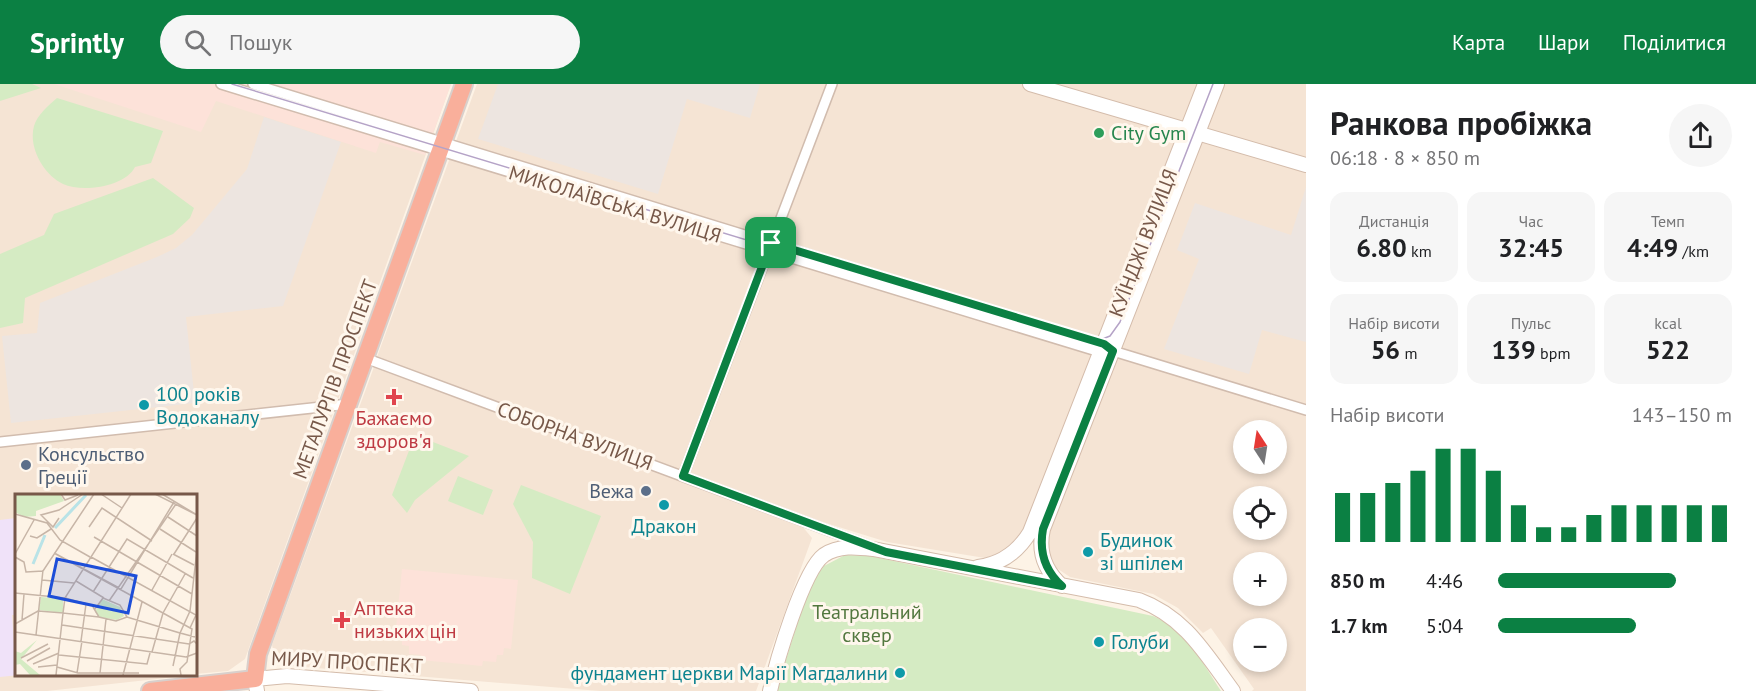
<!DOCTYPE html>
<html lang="uk">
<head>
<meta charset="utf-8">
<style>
  body { margin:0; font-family:"PT Sans",sans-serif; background:#f6f6f6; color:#202124; height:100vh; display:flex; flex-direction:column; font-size:22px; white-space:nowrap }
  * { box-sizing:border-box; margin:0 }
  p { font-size:20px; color:#757577 }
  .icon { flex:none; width:33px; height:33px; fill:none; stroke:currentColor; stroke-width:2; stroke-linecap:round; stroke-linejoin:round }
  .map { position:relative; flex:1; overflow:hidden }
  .sheet { display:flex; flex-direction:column; background:#fff; width:450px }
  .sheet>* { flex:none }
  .needle { width:39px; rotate:348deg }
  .fabs { position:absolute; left:1233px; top:336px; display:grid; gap:12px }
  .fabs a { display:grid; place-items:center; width:54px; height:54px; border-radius:50%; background:#fff; box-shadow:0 3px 9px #0003; font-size:30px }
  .pin { position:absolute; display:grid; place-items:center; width:51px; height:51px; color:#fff; margin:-26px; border-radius:12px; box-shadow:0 3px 9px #0006 }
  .round { display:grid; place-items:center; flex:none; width:63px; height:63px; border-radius:32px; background:#f6f6f6 }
  .summary { display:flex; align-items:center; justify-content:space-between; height:102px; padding:0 24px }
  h1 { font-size:33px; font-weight:700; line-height:45px }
  .stats { display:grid; grid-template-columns:repeat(3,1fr); gap:9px; height:102px; padding:6px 24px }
  .stats div { display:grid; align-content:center; border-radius:15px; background:#f6f6f6; text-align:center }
  .stats b { font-size:26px; font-weight:700 }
  .stats small { font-size:16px; font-weight:400 }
  .stats p { font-size:16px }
  .chart { height:168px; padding:12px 24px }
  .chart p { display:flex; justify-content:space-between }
  .chart svg { width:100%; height:108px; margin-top:6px; stroke:#0b8043; stroke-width:6 }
  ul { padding:0 24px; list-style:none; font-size:20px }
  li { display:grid; grid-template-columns:96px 72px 1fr; align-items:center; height:45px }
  li i { height:15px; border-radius:8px; background:#0b8043 }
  header { display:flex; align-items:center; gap:36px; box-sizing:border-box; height:84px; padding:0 30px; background:#0b8043; color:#fff }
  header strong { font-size:28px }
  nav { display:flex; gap:33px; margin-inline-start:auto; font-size:21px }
  .search { width:420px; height:54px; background:#f6f6f6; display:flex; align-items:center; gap:15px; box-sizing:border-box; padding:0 21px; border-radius:33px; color:#757577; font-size:22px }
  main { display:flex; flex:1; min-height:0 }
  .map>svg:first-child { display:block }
</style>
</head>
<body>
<header>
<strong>Sprintly</strong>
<div class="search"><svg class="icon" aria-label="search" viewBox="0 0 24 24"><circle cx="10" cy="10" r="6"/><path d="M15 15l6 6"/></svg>Пошук</div>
<nav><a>Карта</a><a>Шари</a><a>Поділитися</a></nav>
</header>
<main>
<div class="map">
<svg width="1306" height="607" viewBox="0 0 1306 607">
  <rect width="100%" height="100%" fill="#fdf3e6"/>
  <path fill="#f5e4d4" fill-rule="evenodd" d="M0,0h451l-206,575 -17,12 -33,3v-178h-179v178l177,1 -146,16h-47z
    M477,0h724l-171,440 -20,25 -25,9 -98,-16 -74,-23 -436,-162z
    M1220,0h86v607h-54l2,-2 -43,-61 -8,5 -25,-25 -25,-14 -83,-17 -15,-10 -8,-13 -1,-25zM1244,346h32v34h-32zM1244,412h32v34h-32zM1244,478h32v34h-32zM1244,544h32v34h-32z
    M374,283l428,159 10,12 -56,153h-156l-308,-25 -9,-4 -9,-9 -2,-8z"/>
  <path fill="#fde2d9" d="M54,0h397l-26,71 -45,-13 -4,11 -160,-52 -15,31z
    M402,485l116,11 -7,69 -7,-1 -1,7h-6l-1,7 -13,-1 -1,5 -61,-6v-5l-12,-1v-8l-7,-1v-6l-7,-1z"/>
  <path fill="#ede5e0" d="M498,0h262l-10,34 -63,-19 -29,95 -180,-55z
    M264,33l77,25 -58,164 -97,11 9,86 -184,20 -9,-87 35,-3 3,-30 117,-46 19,-9 16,-13 55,-66z
    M1306,103v155l-44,-12 -13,44 -85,-25 35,-90 -22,-9 18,-47 96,32z"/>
  <path fill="#f0e2f9" d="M16,434v97h-4l4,59 3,1 -19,2v-157z"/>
  <path fill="#d5ebc3" d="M0,0h32l9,4 -41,13z
    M57,14l106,33 -12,32 -16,4c-10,20 -53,26 -72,17 -19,-9 -35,-36 -29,-58 3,-11 15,-21 23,-28z
    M153,94l41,30 -4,10 -17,16 -148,64 -2,25 -23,5v-74l44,-19 10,-21z
    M415,351l54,21 -54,44 -8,13 -15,-18z
    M458,392l35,14 -10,25 -35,-14z
    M521,401l80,31 -31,78 -38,-16 1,-36 -20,-38z
    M845,471l25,1 283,60c33,14 49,46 68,75h-445l33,-104 15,-21z"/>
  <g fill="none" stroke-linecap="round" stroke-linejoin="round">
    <g stroke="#d1bcae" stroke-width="12">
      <path id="street" d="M221,0l879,268 13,-1 193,59
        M253,0l853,262
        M365,274l502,187
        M0,358l349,-38
        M683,392l149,-392"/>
    </g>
    <g stroke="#d4bcab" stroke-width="16">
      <path id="secondary" d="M1030,0l276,81
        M978,483c23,-3 40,-15 52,-35l175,-448
        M1062,502c-18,-16 -24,-35 -19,-57l174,-445
        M257,607l-2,-12 32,-3 184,15
        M770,607c6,-28 33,-121 54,-136 15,-10 32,-8 49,-6l266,51c46,17 66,53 94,91"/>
    </g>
    <g stroke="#d9d0cc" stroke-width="20">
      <path id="highway" d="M150,607l105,-12 3,-25 206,-570"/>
    </g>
    <use href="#street" stroke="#fff" stroke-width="9"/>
    <use href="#secondary" stroke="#fff" stroke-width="14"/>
    <use href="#highway" stroke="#f9af9b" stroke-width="16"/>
    <path stroke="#b5a3c7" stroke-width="1.5" d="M232,0l858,260 20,-8 10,-14 93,-238"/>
  </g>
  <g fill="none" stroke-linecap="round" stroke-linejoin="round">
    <g stroke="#fff" stroke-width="12">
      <path id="route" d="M771,159l333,101 9,7 -70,178c-4,22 1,41 19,57l-176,-34 -203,-76z"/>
    </g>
    <use href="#route" stroke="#0b8043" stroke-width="8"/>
  </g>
  <circle fill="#2e9e5b" stroke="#fff7ed" stroke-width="2" cx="1099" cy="49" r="6"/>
  <g fill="#e0444e" stroke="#fff7ed" stroke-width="2">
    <path d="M391 304h6v6h6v6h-6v6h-6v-6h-6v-6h6z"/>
    <path d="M339 527h6v6h6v6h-6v6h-6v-6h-6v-6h6z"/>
  </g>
  <g fill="#0f9aa8" stroke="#fff7ed" stroke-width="2">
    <circle cx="144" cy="321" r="6"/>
    <circle cx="664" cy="421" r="6"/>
    <circle cx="1088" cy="468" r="6"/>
    <circle cx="1099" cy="558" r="6"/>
    <circle cx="900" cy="589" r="6"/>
  </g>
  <g fill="#5c6f8a" stroke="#fff7ed" stroke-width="2">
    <circle cx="26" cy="381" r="6"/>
    <circle cx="646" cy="407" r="6"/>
  </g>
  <g text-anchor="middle" stroke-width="6" stroke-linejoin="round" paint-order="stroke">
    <g font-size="20" fill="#27864d" stroke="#fff7ed" text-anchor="start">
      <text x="1111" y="56">City Gym</text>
    </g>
    <g font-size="20" fill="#775849" stroke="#fff7ed">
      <text transform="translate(615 120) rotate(17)" y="7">МИКОЛАЇВСЬКА ВУЛИЦЯ</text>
      <text transform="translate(1143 159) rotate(-69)" y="7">КУЇНДЖІ ВУЛИЦЯ</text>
      <text transform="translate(335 295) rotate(-70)" y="7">МЕТАЛУРГІВ ПРОСПЕКТ</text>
      <text transform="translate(575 352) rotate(20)" y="7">СОБОРНА ВУЛИЦЯ</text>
      <text transform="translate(347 578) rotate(3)" y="7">МИРУ ПРОСПЕКТ</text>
    </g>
    <g font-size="20" fill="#0d838f" stroke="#fff7ed" text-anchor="start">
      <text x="156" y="317">100 років<tspan x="156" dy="23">Водоканалу</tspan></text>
      <text x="664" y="449" text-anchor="middle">Дракон</text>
      <text x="1100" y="463">Будинок<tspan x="1100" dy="23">зі шпілем</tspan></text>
      <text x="1111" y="565">Голуби</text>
      <text x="888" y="596" text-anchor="end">фундамент церкви Марії Магдалини</text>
    </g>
    <g font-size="20" fill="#be3a42" stroke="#fff7ed">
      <text x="394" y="341">Бажаємо<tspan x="394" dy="23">здоров'я</tspan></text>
      <text x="354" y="531" text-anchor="start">Аптека<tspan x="354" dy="23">низьких цін</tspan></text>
    </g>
    <g font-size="20" fill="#4e5e75" stroke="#fff7ed" text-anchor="start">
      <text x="38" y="377">Консульство<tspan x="38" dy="23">Греції</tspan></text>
      <text x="634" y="414" text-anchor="end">Вежа</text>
    </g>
    <g font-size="20" fill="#52773e" stroke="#fff7ed">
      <text x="867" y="535">Театральний<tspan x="867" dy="23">сквер</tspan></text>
    </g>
  </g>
  <g transform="translate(15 410)">
    <rect width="182" height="182" fill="#fdf3e6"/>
    <path d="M0,0h45l4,7 -28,10v5l-12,1 -9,-5zM26,103l22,2v14l-24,-3zM87,105l18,8 4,9 -7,4 -17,-3 -5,-5zM22,146l-16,19 19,16h-10l-10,-11 -5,1v-14l6,2z" fill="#d5ebc3"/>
    <path fill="none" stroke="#b9e3e7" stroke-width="3" d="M40,34l31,-33M18,70l12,-29"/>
    <path fill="none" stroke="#c7b5a7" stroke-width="1.5" d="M46,0l4,6 13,-5M86,0l21,14M140,0l42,21M147,0l35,21M0,20l32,9 13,17 30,17M153,23l29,19M44,24l-6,9 -12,-12 18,-5 24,-16M74,33l13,-19 50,33M145,35l36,23M15,42l7,2 14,-9M79,43l98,57M39,59l138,76 -5,33 -7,7 1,6M0,60l19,-34M41,60l65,35 53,-87M158,60l21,11M159,60l23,-36M0,63l9,5 2,10 17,-1 51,-77M76,63l105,58 -6,13M27,86l32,3M61,87l28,17M137,96l20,-36M78,98l34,-53 66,39M0,99l50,5 66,-104M94,107l67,-97M78,113l6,10 17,4 11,-4 53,16 10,-22 7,-61M80,115l8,-11 17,7 7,12M7,126l2,-26M0,130l23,-13 25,2 2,-15 29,8M47,131l127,19 5,-3 3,3M0,138l171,25 11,-4M21,141l7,-65M66,147l5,-37M137,158l11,-39 22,-39M44,161l88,9 3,-11M6,164l27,-14M12,167l23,-13M18,170l26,-11M158,172l7,-33 15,4M23,173l19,-2M42,173l21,6h61M62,179l5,-32M85,179l6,-54M41,181l7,-62 36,4M108,181l19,-73"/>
    <path fill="#1d4ed8" fill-opacity="0.15" stroke="#1d4ed8" stroke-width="3" d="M42,65l79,17 -8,37 -79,-17z"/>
    <rect width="182" height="182" fill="none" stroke="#775849" stroke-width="3"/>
  </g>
</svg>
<div class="fabs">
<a><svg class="needle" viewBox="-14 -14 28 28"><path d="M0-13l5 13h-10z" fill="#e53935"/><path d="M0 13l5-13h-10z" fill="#757577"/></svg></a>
<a><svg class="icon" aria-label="locate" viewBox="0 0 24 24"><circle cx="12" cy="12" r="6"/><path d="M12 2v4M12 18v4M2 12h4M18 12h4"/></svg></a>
<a>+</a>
<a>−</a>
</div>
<div class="pin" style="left:771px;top:159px;background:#1e9e55"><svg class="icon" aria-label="arrive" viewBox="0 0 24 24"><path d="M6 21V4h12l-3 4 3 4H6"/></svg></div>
</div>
<section class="sheet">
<div class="summary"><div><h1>Ранкова пробіжка</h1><p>06:18 · 8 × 850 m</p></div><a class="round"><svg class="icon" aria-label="share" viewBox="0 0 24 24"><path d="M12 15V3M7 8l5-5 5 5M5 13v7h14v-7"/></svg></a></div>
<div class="stats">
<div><p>Дистанція</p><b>6.80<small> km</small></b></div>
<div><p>Час</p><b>32:45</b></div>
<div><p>Темп</p><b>4:49<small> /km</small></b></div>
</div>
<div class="stats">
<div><p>Набір висоти</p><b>56<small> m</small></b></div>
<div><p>Пульс</p><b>139<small> bpm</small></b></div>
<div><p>kcal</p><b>522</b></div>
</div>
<div class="chart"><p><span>Набір висоти</span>143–150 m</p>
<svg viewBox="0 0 160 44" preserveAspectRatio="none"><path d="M5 44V24M15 44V24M25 44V20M35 44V15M45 44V6M55 44V6M65 44V15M75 44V29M85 44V38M95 44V38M105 44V33M115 44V29M125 44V29M135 44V29M145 44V29M155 44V29"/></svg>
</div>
<ul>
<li><b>850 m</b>4:46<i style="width:76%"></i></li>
<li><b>1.7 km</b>5:04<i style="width:59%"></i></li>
</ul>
</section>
</main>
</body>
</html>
